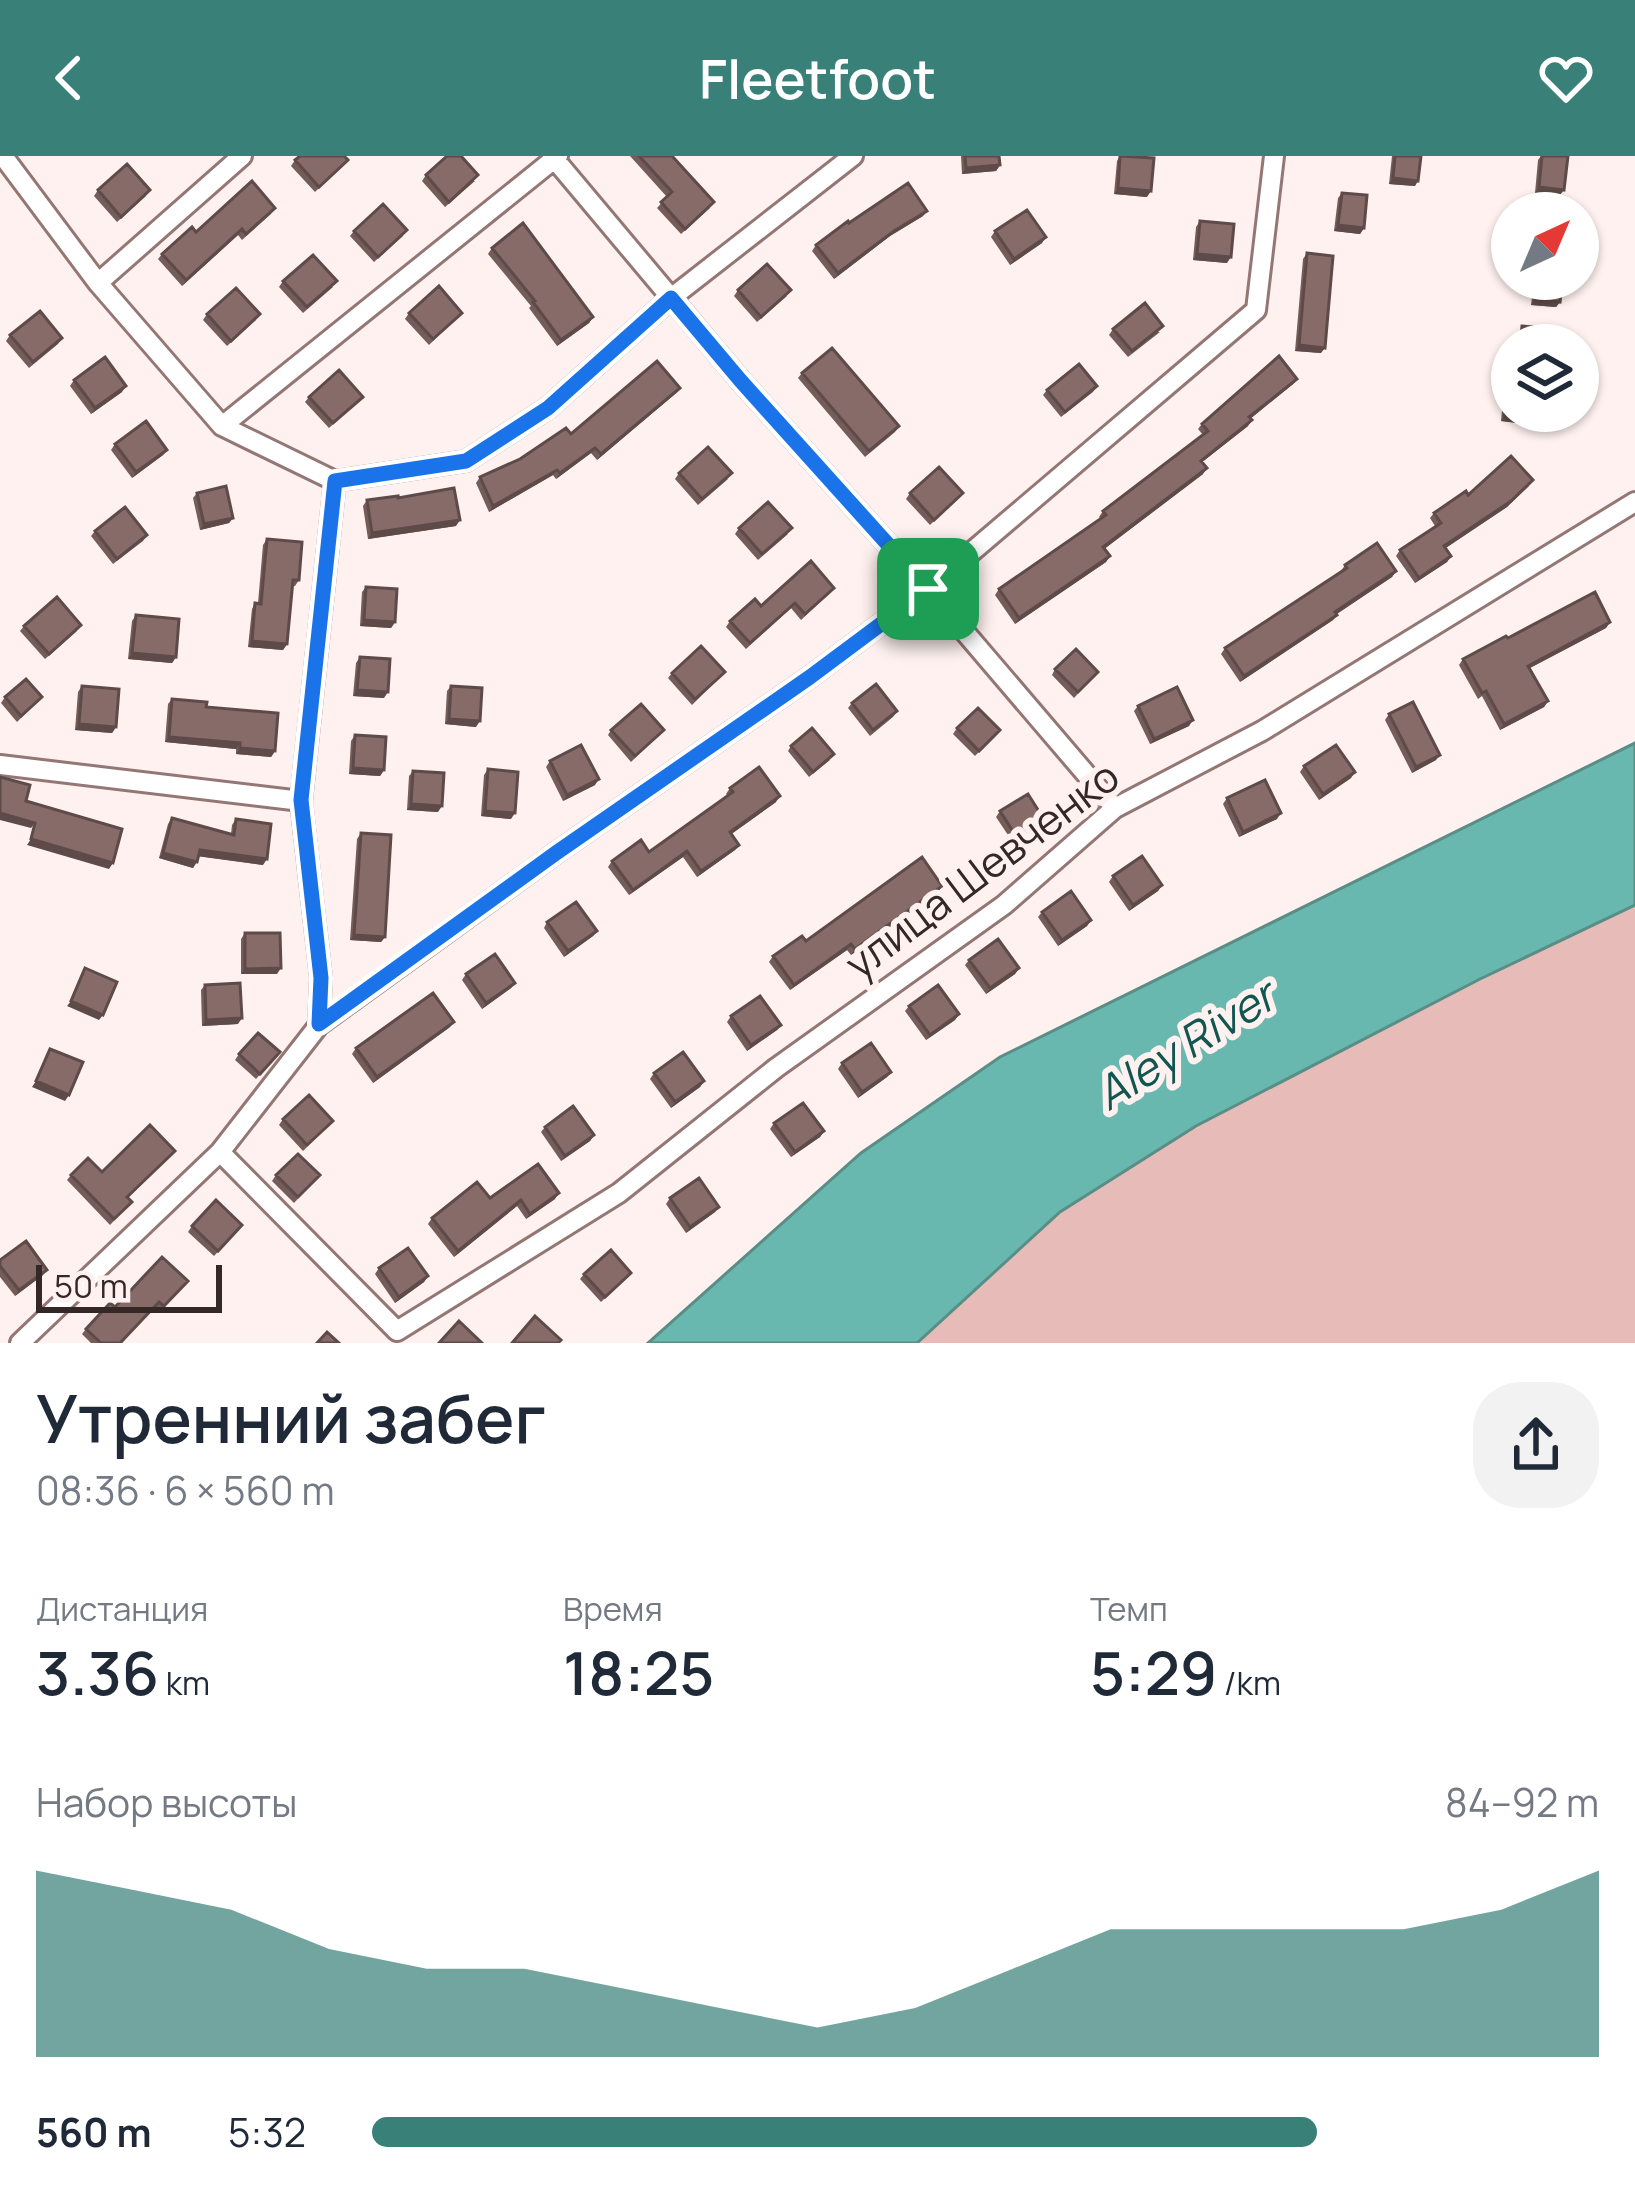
<!DOCTYPE html>
<html lang="ru">
<head>
<meta charset="utf-8">
<style>
  body { margin:0; font-family:Manrope,sans-serif; background:#f2f2f3; color:#1f2937; height:100vh; display:flex; flex-direction:column; font-size:45px; white-space:nowrap }
  * { box-sizing:border-box; margin:0 }
  p { font-size:39px; color:#747a83 }
  .icon { flex:none; width:66px; height:66px; fill:none; stroke:currentColor; stroke-width:2; stroke-linecap:round; stroke-linejoin:round }
  .map { position:relative; height:1187px; overflow:hidden }
  .drawer { display:flex; flex-direction:column; background:#fff; flex:1 }
  .drawer>* { flex:none }
  .needle { width:78px; rotate:44deg }
  .fabs { position:absolute; left:1491px; top:36px; display:grid; gap:24px }
  .fabs a { display:grid; place-items:center; width:108px; height:108px; border-radius:50%; background:#fff; box-shadow:0 3px 9px #0004; font-size:60px }
  .scale { position:absolute; left:36px; bottom:30px; width:186px; box-sizing:border-box; padding-left:12px; border:6px solid #342827; border-top:0; font-size:33px; line-height:42px; white-space:nowrap; color:#342827; -webkit-text-stroke:9px #fef1ef; paint-order:stroke }
  .pin { position:absolute; display:grid; place-items:center; width:102px; height:102px; color:#fff; margin:-51px; border-radius:24px; box-shadow:0 6px 18px #0006 }
  .round { display:grid; place-items:center; flex:none; width:126px; height:126px; border-radius:48px; background:#f2f2f3 }
  .headline { display:flex; align-items:center; justify-content:space-between; height:204px; padding:0 36px }
  h1 { font-size:66px; font-weight:600; line-height:90px }
  .figures { display:grid; grid-template-columns:repeat(3,1fr); gap:18px; height:204px; padding:12px 36px }
  .figures div { display:grid; align-content:center }
  .figures b { font-size:60px; font-weight:600 }
  .figures small { font-size:33px; font-weight:400 }
  .figures p { font-size:33px }
  .chart { height:336px; padding:24px 36px }
  .chart p { display:flex; justify-content:space-between }
  .chart svg { width:100%; height:216px; margin-top:12px; fill:#398078; opacity:.7 }
  ul { padding:0 36px; list-style:none; font-size:39px }
  li { display:grid; grid-template-columns:192px 144px 1fr; align-items:center; height:90px }
  li i { height:30px; border-radius:15px; background:#398078 }
  header { display:flex; justify-content:space-between; align-items:center; height:156px; padding:0 36px; background:#398078; color:#fff; font-size:54px; font-weight:600 }
  .map>svg:first-child { display:block }
</style>
</head>
<body>
<header><svg class="icon" aria-label="back" viewBox="0 0 24 24"><path d="M15 5l-7 7 7 7"/></svg>Fleetfoot<svg class="icon" aria-label="heart" viewBox="0 0 24 24"><path d="M12 20l-8-8c-3-5 5-10 8-4 3-6 11-1 8 4z"/></svg></header>
<div class="map">
<svg width="1635" height="1187" viewBox="0 0 1635 1187">
  <rect width="100%" height="100%" fill="#fef1ef"/>
  <path fill="#e7bbb7" d="M1635,750v437h-718l143,-131 136,-86 284,-147z"/>
  <path fill="#69b8af" stroke="#598d86" stroke-width="3" d="M1635,587v162l-155,74 -284,147 -136,86 -143,131h-269l213,-190 139,-96z"/>
  <g fill="none" stroke-linecap="round" stroke-linejoin="round">
    <g stroke="#947774" stroke-width="24">
      <path id="street" d="M3,0l95,127 124,143 113,55 131,-20 82,-53 123,-110 182,-142
        M552,0l188,224 188,209 187,219
        M1274,0l-18,154 -328,279 -118,88 -254,176 -237,172 -99,127 177,179 222,-138 157,-125 228,-163 111,-97 147,-77 373,-229
        M98,127l144,-127
        M222,270l336,-270
        M0,609l301,36
        M319,869l2,-47 -20,-177 34,-320
        M20,1187l200,-191"/>
    </g>
    <use href="#street" stroke="#fff" stroke-width="18"/>
  </g>
  <path fill="#745c59" d="M630,0h42l38,52 -29,26 -24,-26 10,-11z
    M961,0h38l1,9 -4,6 -34,3z
    M1120,0l27,41 -33,-3 3,-33z
    M1392,0h29l-6,30 -26,-2z
    M1541,0l19,39 -25,-2 3,-33z
    M295,4h53l-33,32 -24,-26z
    M426,19l49,6 -30,26 -23,-26z
    M98,34l48,6 -29,26 -23,-26z
    M1342,37l22,35 -4,6 -26,-3 4,-33z
    M272,57l-30,27 -4,-5 -56,51 -24,-27 4,-5z
    M923,60l-33,20 -56,43 -22,-28 4,-6 33,-22z
    M1200,65l27,42 -34,-3 3,-33z
    M354,75l49,5 -29,26 -24,-26z
    M995,75l47,12 -32,22 -19,-28z
    M492,92l101,69 -4,6 -32,23 -28,-38 2,-2 -43,-52z
    M1307,97l14,100 -26,-2 8,-92z
    M1534,123h29l-3,23 -4,5 -25,-2z
    M283,125l50,6 -30,26 -24,-26z
    M738,134l49,6 -30,26 -23,-26z
    M409,157h53l-33,32 -24,-26z
    M207,158l49,6 -29,26 -24,-26z
    M1113,173l47,3 -32,25 -19,-22z
    M10,179l52,3 -4,6 -29,24 -23,-27z
    M802,217l97,53 -4,6 -30,25 -67,-79z
    M1297,223l-4,5 -43,35 -2,7 -46,36 1,12 -99,75 6,7 -4,6 -91,62 -20,-29 4,-6 102,-70 -2,-2 4,-6 100,-76 -5,-6 4,-5z
    M74,224l48,12 -31,22 -21,-28z
    M1508,227l22,35 -4,6 -25,-3 3,-33z
    M1097,230l-4,6 -32,25 -18,-22 4,-5z
    M676,237l-79,67 -6,-7 -35,26 -3,-4 -64,37 -13,-29 4,-6 91,-43z
    M309,241h54l-34,31 -24,-26z
    M115,288l52,6 -4,5 -31,23 -21,-28z
    M679,317l49,6 -30,26 -23,-26z
    M1529,330l-22,21 -62,41 6,8 -4,6 -32,21 -19,-27 4,-6 35,-24 -5,-8 4,-5 34,-18z
    M197,337l36,25 -4,5 -29,7 -7,-32z
    M910,337h53l-33,32 -24,-26z
    M398,342l58,28 -88,13 -5,-33 4,-6z
    M739,372l49,6 -30,26 -23,-26z
    M95,375l52,4 -4,6 -30,23 -22,-28z
    M267,383l32,41 -4,6h-3l-5,58 -4,6 -35,-3 4,-38 3,-6h3l5,-58z
    M1345,409l51,6 -4,6 -56,37 -3,6 -93,62 -19,-28 4,-6 116,-77z
    M366,431l29,35 -4,6 -31,-2 2,-34z
    M830,437l-29,27 -10,-12 -45,41 -20,-22 4,-6 31,-15z
    M136,459l40,42 -4,6 -44,-4 4,-38z
    M1610,466l-4,6 -76,40 18,33 -4,6 -44,23 -18,-34 -4,3 -19,-34 4,-6 45,-21z
    M24,470l53,5 -32,28 -25,-28z
    M360,501l24,41 -31,-2 3,-33z
    M1055,513l43,3 -24,26 -22,-23z
    M725,516l-33,33 -24,-27 4,-5z
    M82,530l34,41 -4,6 -37,-3 3,-38z
    M451,530l25,41 -31,-3 2,-33z
    M5,541h37l-25,25 -16,-19z
    M172,543l34,8 69,44 -4,6 -35,-3v-5l-71,-7 3,-38z
    M852,547l45,8 -4,6 -23,19 -22,-28z
    M1138,550l51,20 -39,18 -16,-33z
    M1389,558l47,46 -24,13 -27,-53z
    M957,572l43,2 -25,26 -22,-22z
    M611,574h53l-33,32 -23,-27z
    M355,579l29,35 -4,6 -31,-2 2,-33z
    M791,590l39,14 -21,17 -21,-26z
    M550,605l45,24 -32,16 -17,-34z
    M1304,610l47,12 -32,22 -19,-28z
    M488,613l23,50 -30,-3 3,-41z
    M413,615l25,41 -31,-2 2,-34z
    M730,632l46,14 -45,32 8,11 -4,5 -38,27 -14,-20 -54,38 -21,-28 4,-6 37,-9 79,-56 -2,-2z
    M1227,642l50,21 -38,18 -16,-33z
    M1000,655l47,13 -4,6 -27,17 -20,-30z
    M172,662l59,16 1,-9 4,-6 27,46 -65,-9 -5,12 -34,-10 9,-34z
    M361,677l24,104 -4,5 -31,-2 7,-101z
    M1113,720l49,9 -4,6 -29,20 -20,-29z
    M942,730l-4,6 -87,63 -4,-5 -57,40 -21,-28 4,-6 33,-15z
    M1042,756l49,8 -4,6 -29,20 -20,-29z
    M547,766l50,9 -4,5 -29,21 -20,-29z
    M245,777l32,41h-36v-35z
    M969,804l50,8 -4,6 -29,20 -21,-29z
    M466,818l49,9 -4,5 -29,21 -20,-29z
    M205,829l33,39 -36,2 -1,-36z
    M909,850l50,8 -4,6 -29,20 -21,-29z
    M731,860l50,9 -4,5 -30,21 -20,-29z
    M450,871l-77,56 -21,-29 4,-6z
    M280,896l-24,27 -21,-19 4,-6z
    M842,907l49,9 -4,5 -29,21 -20,-29z
    M654,917l50,8 -4,6 -29,21 -21,-29z
    M283,963l50,2 -30,30 -24,-26z
    M774,967l50,8 -4,6 -29,20 -21,-28z
    M545,971l49,8 -4,6 -29,20 -20,-29z
    M175,995l-47,47 4,4 -22,23 -43,-45 4,-5 31,-3z
    M276,1019h44l-26,28 -22,-22z
    M490,1042l65,1 -29,20 -9,-13 -63,51 -26,-33 4,-6z
    M670,1042l45,14 -29,21 -20,-29z
    M192,1070l46,4 -24,26 -26,-24z
    M0,1104l43,15 -28,21 -15,-19z
    M379,1112l49,8 -4,6 -29,21 -20,-29z
    M631,1117l-30,29 -21,-23 4,-5z
    M184,1130l-24,26 -5,-5 -33,36h-31l-9,-9 4,-5 29,-22z"/>
  <path fill="#5e4b49" d="M1000,9l-4,6 -34,3 4,-6z
    M1393,22l25,3 -3,5 -26,-2z
    M1539,31l25,3 -4,5 -25,-2z
    M1118,32l33,3 -4,6 -33,-3z
    M927,55l-4,5 -33,20 -56,43 4,-6 56,-42z
    M1338,69l26,3 -4,6 -26,-3z
    M242,73l-4,6 -56,51 4,-6z
    M1046,81l-4,6 -32,22 4,-6z
    M1197,98l34,3 -4,6 -34,-3z
    M1535,143l25,3 -4,5 -25,-2z
    M593,161l-4,6 -32,23 4,-6z
    M1299,189l26,3 -4,5 -26,-2z
    M1297,223l-4,5 -48,39 4,-6z
    M126,230l-4,6 -31,22 4,-6z
    M680,232l-4,5 -79,67 4,-6z
    M1505,259l25,3 -4,6 -25,-3z
    M1252,264l-4,6 -51,40 4,-5z
    M595,292l-4,5 -35,26 4,-6z
    M167,294l-4,5 -31,23 4,-6z
    M1207,312l-4,6 -104,79 4,-6z
    M557,314l-4,5 -64,37 4,-6z
    M1533,324l-26,27 -67,45 4,-6z
    M233,362l-4,5 -29,7 4,-6z
    M460,364l-4,6 -88,13 4,-6z
    M1110,400l-4,6 -91,62 4,-6z
    M1451,400l-4,6 -32,21 4,-5z
    M1396,415l-4,6 -61,41 4,-6z
    M1337,459l-4,5 -93,62 4,-6z
    M364,464l31,2 -4,6 -31,-2z
    M1610,466l-4,6 -82,43 4,-5z
    M252,485l35,3 -4,6 -35,-3z
    M132,497l44,4 -4,6 -44,-4z
    M357,534l31,2 -4,6 -31,-2z
    M1548,545l-4,6 -44,23 4,-6z
    M449,563l31,2 -4,6 -31,-3z
    M1193,564l-4,6 -39,18 4,-5z
    M79,568l37,3 -4,6 -37,-3z
    M169,581l71,6 -4,6 -71,-7z
    M240,592l35,3 -4,6 -35,-3z
    M1440,599l-4,5 -24,13 4,-6z
    M353,612l31,2 -4,6 -31,-2z
    M1355,616l-4,6 -32,22 4,-6z
    M599,623l-4,6 -32,16 4,-6z
    M780,640l-4,6 -50,36 4,-6z
    M411,648l31,2 -4,6 -31,-2z
    M485,655l30,2 -4,6 -30,-3z
    M0,657l35,10 -4,5 -31,-8z
    M1281,657l-4,6 -38,18 4,-5z
    M1047,668l-4,6 -27,17 4,-5z
    M31,683l82,24 -4,6 -82,-24z
    M739,689l-4,5 -38,27 4,-6z
    M200,694l67,9 -4,6 -67,-9z
    M687,695l-4,6 -54,38 4,-5z
    M163,697l34,9 -4,6 -34,-10z
    M1162,729l-4,6 -29,20 4,-6z
    M942,730l-4,6 -87,63 4,-6z
    M1091,764l-4,6 -29,20 4,-6z
    M597,775l-4,5 -29,21 4,-6z
    M354,779l31,2 -4,5 -31,-2z
    M851,788l-4,6 -57,40 4,-5z
    M281,812l-4,6h-36l4,-5z
    M1019,812l-4,6 -29,20 4,-6z
    M515,827l-4,5 -29,21 4,-6z
    M71,845l32,14 -4,5 -32,-14z
    M959,858l-4,6 -29,20 4,-5z
    M242,862l-4,6 -36,2 4,-6z
    M454,866l-4,5 -77,56 4,-6z
    M781,869l-4,5 -30,21 4,-6z
    M891,916l-4,5 -29,21 4,-6z
    M36,925l33,14 -4,6 -33,-14z
    M704,925l-4,6 -29,21 4,-6z
    M824,975l-4,6 -29,20 4,-5z
    M594,979l-4,6 -29,20 4,-5z
    M559,1037l-4,6 -29,20 4,-5z
    M521,1044l-4,6 -63,51 4,-6z
    M719,1051l-4,5 -29,21 4,-6z
    M47,1114l-4,5 -28,21 4,-6z
    M428,1120l-4,6 -29,21 4,-6z"/>
  <path fill="#876b68" stroke="#5e4b49" stroke-width="3" d="M300,0h44l4,4 -29,27 -24,-27z
    M447,0h14l17,19 -29,27 -23,-27z
    M639,0h33l42,46 -29,27 -24,-27 11,-10z
    M965,0h34l1,9 -34,3z
    M1120,0l34,2 -3,33 -33,-3z
    M1395,0h26l-3,25 -25,-3z
    M1542,0h26l-4,34 -25,-3z
    M127,8l23,26 -29,27 -23,-27z
    M252,25l23,27 -29,26 -4,-5 -56,51 -24,-26 30,-27 4,5z
    M908,27l19,28 -33,20 -56,42 -22,-28 32,-24 1,2z
    M1342,37l25,2 -3,33 -26,-3z
    M383,48l24,26 -29,27 -24,-26z
    M1027,54l19,27 -32,22 -19,-28z
    M1200,65l34,3 -3,33 -34,-3z
    M523,67l70,94 -32,23 -28,-38 2,-1 -43,-53z
    M1307,97l26,3 -8,92 -26,-3z
    M313,99l24,26 -30,26 -24,-26z
    M767,108l24,26 -30,27 -23,-27z
    M1537,123h26l-3,23 -25,-3z
    M439,130l23,27 -29,26 -24,-26z
    M236,132l24,26 -29,27 -24,-27z
    M1145,147l18,23 -31,25 -19,-22z
    M40,155l22,27 -29,24 -23,-27z
    M1522,170l26,2 -2,17h-26z
    M832,192l67,78 -30,25 -67,-78z
    M1279,200l18,23 -48,38 3,3 -51,41 6,7 -104,79 7,9 -91,62 -20,-29 107,-74 -3,-4 105,-80 -6,-7z
    M105,201l21,29 -31,22 -21,-28z
    M657,205l23,27 -79,66 -6,-6 -35,25 -3,-3 -64,36 -13,-29 40,-18 46,-31 5,6z
    M1079,208l18,22 -32,26 -18,-22z
    M339,214l24,27 -30,26 -24,-26z
    M1508,227h4v28h19l-1,7 -25,-3z
    M146,265l21,29 -31,22 -21,-28z
    M708,291l24,26 -30,26 -23,-26z
    M1511,300l22,24 -22,21 -67,45 7,10 -32,22 -19,-28 41,-27 -7,-10 32,-22 2,4z
    M939,311l24,26 -29,27 -24,-27z
    M226,330l7,32 -29,6 -7,-31z
    M454,332l6,32 -88,13 -5,-33 31,-4v2z
    M768,346l24,26 -30,26 -23,-26z
    M125,351l22,28 -30,24 -22,-28z
    M267,383l35,3 -3,38h-6l-6,64 -35,-3 3,-38 6,1z
    M1377,387l19,28 -61,41 2,3 -93,61 -19,-28 122,-80 -2,-3z
    M811,405l23,27 -29,26 -10,-11 -45,40 -20,-22 25,-22 6,7z
    M366,431l31,2 -2,33 -31,-2z
    M1595,436l15,30 -82,44 20,35 -44,23 -18,-33 -4,2 -19,-34 43,-23 2,2z
    M57,441l24,28 -32,29 -25,-28z
    M136,459l43,4 -3,38 -44,-4z
    M701,490l24,26 -30,27 -23,-26z
    M1076,493l22,23 -20,20 -23,-23z
    M360,501l30,2 -2,33 -31,-2z
    M26,523l16,18 -21,19 -16,-19z
    M876,528l21,27 -24,19 -21,-27z
    M82,530l37,3 -3,38 -37,-3z
    M451,530l31,2 -2,33 -31,-2z
    M1177,531l16,33 -39,19 -16,-33z
    M172,543l35,3 -1,5 72,6 -3,38 -35,-3v-5l-71,-6z
    M1413,546l27,53 -24,12 -27,-53z
    M641,548l23,26 -29,26 -24,-26z
    M978,552l22,22 -21,21 -22,-23z
    M812,572l22,26 -21,18 -22,-26z
    M355,579l31,2 -2,33 -31,-2z
    M581,589l18,34 -32,16 -17,-34z
    M1336,589l19,27 -32,22 -19,-28z
    M759,611l21,29 -50,36 9,13 -38,26 -14,-20 -54,39 -21,-29 29,-21 8,12 84,-60 -3,-4z
    M488,613l30,3 -3,41 -30,-2z
    M413,615l31,2 -2,33 -31,-2z
    M0,621l30,8 -4,16 96,28 -9,34 -82,-24 4,-16 -35,-10z
    M1265,624l16,33 -38,19 -16,-34z
    M1028,638l19,30 -27,18 -20,-31z
    M172,662l62,17 2,-16 35,5 -4,35 -67,-9 -3,12 -34,-9z
    M361,677l30,2 -6,102 -31,-2z
    M1142,700l20,29 -29,20 -20,-29z
    M922,701l20,29 -87,63 -4,-5 -57,41 -21,-29 29,-20 4,5z
    M1071,735l20,29 -29,20 -20,-28z
    M576,746l21,29 -29,20 -21,-29z
    M245,777h35l1,35 -36,1z
    M998,783l21,29 -29,20 -21,-28z
    M495,798l20,29 -29,20 -20,-29z
    M85,812l32,14 -14,33 -32,-14z
    M240,827l2,35 -36,2 -1,-35z
    M938,829l21,29 -29,21 -21,-29z
    M433,837l21,29 -77,55 -21,-29z
    M760,840l21,29 -30,20 -20,-29z
    M258,877l22,19 -20,22 -21,-20z
    M871,887l20,29 -29,20 -20,-29z
    M50,893l33,13 -14,33 -33,-14z
    M683,896l21,29 -29,21 -21,-29z
    M309,939l24,26 -26,24 -24,-26z
    M803,947l21,28 -29,21 -21,-29z
    M573,950l21,29 -29,21 -20,-29z
    M150,969l25,26 -48,46 5,5 -18,17 -43,-44 17,-17 14,14z
    M298,998l22,21 -22,22 -22,-22z
    M538,1008l21,29 -29,21 -9,-14 -63,51 -26,-33 45,-36 13,16z
    M699,1022l20,29 -29,20 -20,-29z
    M216,1044l26,25 -24,26 -26,-25z
    M26,1085l21,29 -28,20 -19,-24v-6z
    M408,1092l20,28 -29,21 -20,-29z
    M611,1094l20,23 -26,24 -21,-23z
    M162,1101l26,24 -24,25 -5,-4 -39,41h-19l-15,-14 24,-26 5,4z
    M535,1160l26,24 -3,3h-46z
    M459,1165l23,22h-43z
    M327,1176l12,11h-22z"/>
  <g fill="none" stroke-linecap="round" stroke-linejoin="round">
    <g stroke="#fff" stroke-width="24">
      <path id="route" d="M671,142l69,82 188,209 -118,88 -254,176 -237,171 2,-46 -20,-178 34,-319 131,-20 82,-53z"/>
    </g>
    <use href="#route" stroke="#1a73e8" stroke-width="15"/>
  </g>
  <g text-anchor="middle" stroke-width="12" stroke-linejoin="round" paint-order="stroke">
    <g font-size="42" fill="#342827" stroke="#fef1ef">
      <text transform="translate(982 714) rotate(-37)" y="15">улица Шевченко</text>
    </g>
    <g font-size="45" font-style="italic" fill="#115650" stroke="#fef1ef">
      <text transform="translate(1185 889) rotate(-32)" y="16">Aley River</text>
    </g>
  </g>
</svg>
<div class="fabs">
<a><svg class="needle" viewBox="-14 -14 28 28"><path d="M0-13l5 13h-10z" fill="#e53935"/><path d="M0 13l5-13h-10z" fill="#747a83"/></svg></a>
<a><svg class="icon" aria-label="layers" viewBox="0 0 24 24"><path d="M12 4l9 5-9 5-9-5zM3 14l9 5 9-5"/></svg></a>
</div>
<div class="scale">50 m</div>
<div class="pin" style="left:928px;top:433px;background:#1e9e55"><svg class="icon" aria-label="arrive" viewBox="0 0 24 24"><path d="M6 21V4h12l-3 4 3 4H6"/></svg></div>
</div>
<section class="drawer">
<div class="headline"><div><h1>Утренний забег</h1><p>08:36 · 6 × 560 m</p></div><a class="round"><svg class="icon" aria-label="share" viewBox="0 0 24 24"><path d="M12 15V3M7 8l5-5 5 5M5 13v7h14v-7"/></svg></a></div>
<div class="figures">
<div><p>Дистанция</p><b>3.36<small> km</small></b></div>
<div><p>Время</p><b>18:25</b></div>
<div><p>Темп</p><b>5:29<small> /km</small></b></div>
</div>
<div class="chart"><p><span>Набор высоты</span>84–92 m</p>
<svg viewBox="0 0 160 44" preserveAspectRatio="none"><path d="M0 44V6L10 10L20 14L30 22L40 26L50 26L60 30L70 34L80 38L90 34L100 26L110 18L120 18L130 18L140 18L150 14L160 6V44z"/></svg>
</div>
<ul>
<li><b>560 m</b>5:32<i style="width:77%"></i></li>
</ul>
</section>
</body>
</html>
